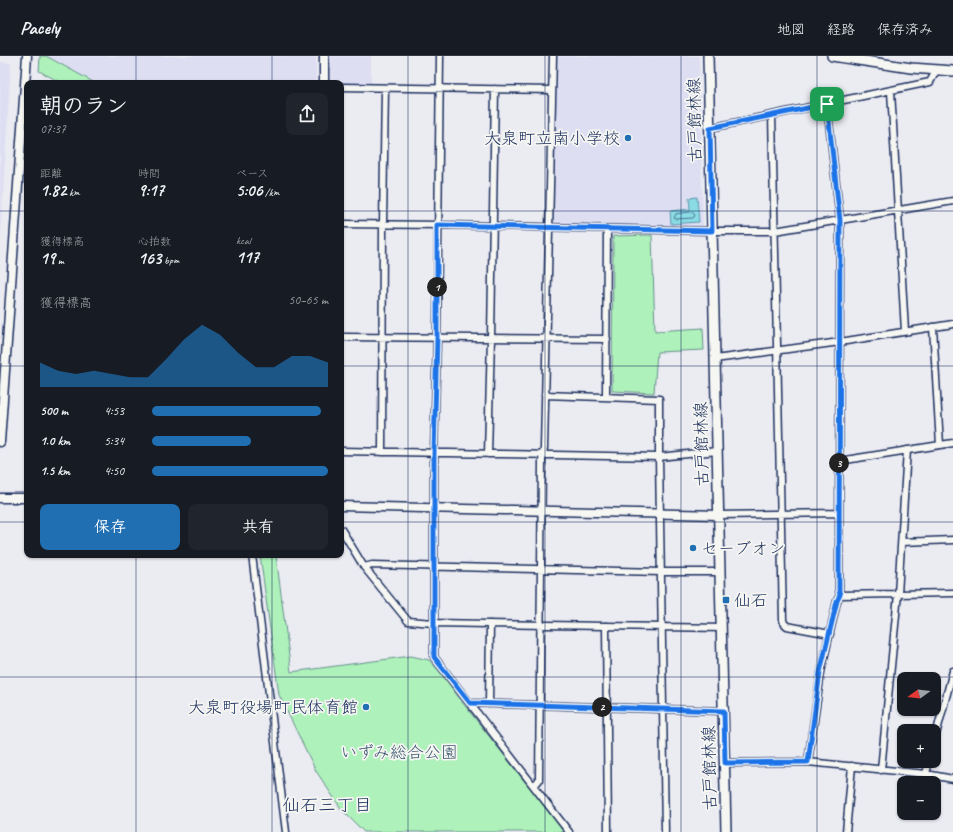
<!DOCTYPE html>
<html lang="ja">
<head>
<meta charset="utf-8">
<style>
  body { margin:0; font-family:Caveat,"Klee One",sans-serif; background:#20242c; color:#f1f3f6; height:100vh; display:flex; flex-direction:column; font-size:15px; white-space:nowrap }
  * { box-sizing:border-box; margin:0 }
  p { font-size:13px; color:#9ea1a6 }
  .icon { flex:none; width:22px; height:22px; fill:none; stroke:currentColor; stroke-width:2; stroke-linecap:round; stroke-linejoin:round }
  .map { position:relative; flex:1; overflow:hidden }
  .details { position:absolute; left:24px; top:24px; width:320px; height:478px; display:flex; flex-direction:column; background:#171b24; border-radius:8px; box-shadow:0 1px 3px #0004 }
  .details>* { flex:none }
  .needle { width:26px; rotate:255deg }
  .buttons { position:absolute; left:897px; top:616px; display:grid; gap:8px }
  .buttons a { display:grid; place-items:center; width:44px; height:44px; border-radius:8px; background:#171b24; box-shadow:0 1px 3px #0004; font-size:20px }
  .pin { position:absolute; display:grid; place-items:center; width:34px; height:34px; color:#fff; margin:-17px; border-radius:8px; box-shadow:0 2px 6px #0006 }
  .km { position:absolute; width:20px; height:20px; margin:-10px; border-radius:50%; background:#222; color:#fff; font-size:11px; line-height:20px; text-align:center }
  .round { display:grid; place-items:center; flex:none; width:42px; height:42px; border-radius:8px; background:#20242c }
  .head { display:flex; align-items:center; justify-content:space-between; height:68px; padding:0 16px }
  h1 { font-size:22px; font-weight:800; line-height:30px }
  .stats { display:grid; grid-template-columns:repeat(3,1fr); gap:6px; height:68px; padding:4px 16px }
  .stats div { display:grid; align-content:center }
  .stats b { font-size:17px; font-weight:800 }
  .stats small { font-size:11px; font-weight:400 }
  .stats p { font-size:11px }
  .chart { height:112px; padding:8px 16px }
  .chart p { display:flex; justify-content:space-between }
  .chart svg { width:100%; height:72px; margin-top:4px; fill:#1f6fb2; opacity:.7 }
  .cta { display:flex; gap:8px; margin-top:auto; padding:8px 16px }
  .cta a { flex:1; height:46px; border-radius:8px; background:#1f6fb2; color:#fff; font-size:16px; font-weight:800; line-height:46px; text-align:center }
  .cta a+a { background:#20242c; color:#f1f3f6 }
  ul { padding:0 16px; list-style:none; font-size:13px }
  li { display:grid; grid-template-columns:64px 48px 1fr; align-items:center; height:30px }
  li i { height:10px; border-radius:5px; background:#1f6fb2 }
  header { display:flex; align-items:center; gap:24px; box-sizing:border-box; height:56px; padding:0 20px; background:#171b24; border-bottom:1px solid #363941 }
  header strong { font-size:19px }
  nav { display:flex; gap:22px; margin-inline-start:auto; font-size:14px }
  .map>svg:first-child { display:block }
</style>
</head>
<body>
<header>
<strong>Pacely</strong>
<nav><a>地図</a><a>経路</a><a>保存済み</a></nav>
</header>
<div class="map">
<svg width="953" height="776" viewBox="0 0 953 776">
  <rect width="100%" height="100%" fill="#ebebf2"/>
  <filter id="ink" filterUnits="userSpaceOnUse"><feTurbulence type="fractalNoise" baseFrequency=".025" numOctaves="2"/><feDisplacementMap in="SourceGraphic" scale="8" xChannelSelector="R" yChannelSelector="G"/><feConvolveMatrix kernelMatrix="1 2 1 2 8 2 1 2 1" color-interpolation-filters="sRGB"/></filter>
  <g filter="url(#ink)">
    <path fill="#dedef2" d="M46,0h270v27h-221z
      M330,0h41v28l-39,-1 -2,-4z
      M557,0h142l4,170 -147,-2 -3,-4z
      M0,6l11,1 -11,178z"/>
    <path fill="#aff1ba" stroke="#65908c" d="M40,0h6l49,27h-33l-23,-12z
      M652,179l3,96 48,-3 1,22 -47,2 -3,41 -42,-2 1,-155z
      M260,499h16l15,117 120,-16 18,4 11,12 22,30 103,130h-201l-22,-22 -26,-39 -37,-76z"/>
    <path fill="#8bdbe4" stroke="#5e96ae" d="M697,141l2,25 -28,2 -1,-13 20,-2 -1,-11z"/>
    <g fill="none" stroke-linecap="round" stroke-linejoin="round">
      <path stroke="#487494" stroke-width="1" d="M693,156l2,4 -2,2 -17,1 -2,-1 2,-4z"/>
      <g stroke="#1b2f5e" stroke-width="9">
        <path id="minor" d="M440,0l-3,281 -3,116v204l135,175
          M341,31l211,3
          M891,35l14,240
          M772,59l11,505 1,3 3,3 43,8
          M710,72l220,-46 6,-11
          M341,168l101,1 270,6h63l178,-30
          M933,271l7,118
          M341,281l266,2
          M715,303l125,-17 113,-18
          M545,339l114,4v58l6,375
          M606,341l1,-168
          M341,395l318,6 58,-6
          M382,396l1,-227 2,-137
          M488,398l3,-116 4,-249
          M839,405l114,-18
          M719,459l120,-2
          M341,473l23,38 44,54 26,2 288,5
          M902,486l51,-2
          M252,499l34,277
          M364,511l8,-2 289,7h59
          M840,539l113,-2
          M606,570l2,206
          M470,647l254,8
          M489,648l1,-80
          M934,686l19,-71
          M808,706l13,-90 16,-71 3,-6 -1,-4 1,-371 -13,-116
          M725,707l83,-1 118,12 27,5
          M881,714l17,-176 9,-144
          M926,718l3,-13
          M534,730l5,-6 3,-319 2,-13 9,-392
          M846,776l6,-66"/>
      </g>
      <g stroke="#1b2f5e" stroke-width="11">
        <path id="tertiary" d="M324,0v27
          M0,386l27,-386
          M0,442h27
          M341,450l378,9"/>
      </g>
      <g stroke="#1b2f5e" stroke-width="12">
        <path id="secondary" d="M708,0l18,776
          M832,0l79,12 42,3"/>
      </g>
      <use href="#minor" stroke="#f6f6f2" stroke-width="6"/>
      <use href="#tertiary" stroke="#f6f6f2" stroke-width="8"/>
      <use href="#secondary" stroke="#f6f6f2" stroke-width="9"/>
    </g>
  </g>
  <g fill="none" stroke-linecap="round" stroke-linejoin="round" filter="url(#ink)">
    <g stroke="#fff" stroke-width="8">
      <path id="route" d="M827,48l13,116 -1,371 1,4 -3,6 -17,71 -12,90 -83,1 -1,-52 -254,-8 -36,-46v-204l3,-116v-112l275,6 -2,-103z"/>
    </g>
    <use href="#route" stroke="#1a73e8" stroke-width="5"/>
  </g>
  <path fill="none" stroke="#1b2f5e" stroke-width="1" stroke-opacity="0.55" d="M136,0v27M272,0v27M408,0v776M545,0v776M681,0v776M817,0v776M0,155h27M341,155h612M0,310h27M341,310h612M0,466h27M341,466h612M136,499v277M272,499v277M0,621h953"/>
  <g fill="#1f6fb2" stroke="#f6f6f2" stroke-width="1.5">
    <circle cx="628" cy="82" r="4"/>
    <circle cx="693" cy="492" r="4"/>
    <rect x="722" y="540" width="8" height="8" rx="2"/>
    <circle cx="366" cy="651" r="4"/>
  </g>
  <g text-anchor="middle" stroke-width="3.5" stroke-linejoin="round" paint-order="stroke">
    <g font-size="17" fill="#1b2f5e" stroke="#f6f6f2">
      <text transform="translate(694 64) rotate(-91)" y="6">古戸館林線</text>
      <text transform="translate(701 388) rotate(-91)" y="6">古戸館林線</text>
      <text transform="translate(709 712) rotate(-91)" y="6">古戸館林線</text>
    </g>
    <g font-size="17" fill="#1b2f5e" stroke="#f6f6f2" text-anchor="end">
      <text x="620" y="88">大泉町立南小学校</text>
      <text x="701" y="498" text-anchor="start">セーブオン</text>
      <text x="734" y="550" text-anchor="start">仙石</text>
      <text x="358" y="657">大泉町役場町民体育館</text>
    </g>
    <g font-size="17" fill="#395670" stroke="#f6f6f2">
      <text x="399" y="702">いずみ総合公園</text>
    </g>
    <g font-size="18" fill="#1b2f5e" stroke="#f6f6f2">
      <text x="327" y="755">仙石三丁目</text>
    </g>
  </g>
</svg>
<div class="buttons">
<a><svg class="needle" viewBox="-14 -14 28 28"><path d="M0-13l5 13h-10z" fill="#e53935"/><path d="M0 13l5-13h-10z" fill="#9ea1a6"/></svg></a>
<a>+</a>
<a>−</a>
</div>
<div class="pin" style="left:827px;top:48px;background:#1e9e55"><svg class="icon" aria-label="arrive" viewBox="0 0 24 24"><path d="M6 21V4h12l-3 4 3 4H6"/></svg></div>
<b class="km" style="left:437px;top:231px">1</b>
<b class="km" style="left:602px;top:651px">2</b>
<b class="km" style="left:839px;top:407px">3</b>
<section class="details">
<div class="head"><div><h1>朝のラン</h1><p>07:37</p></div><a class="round"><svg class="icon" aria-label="share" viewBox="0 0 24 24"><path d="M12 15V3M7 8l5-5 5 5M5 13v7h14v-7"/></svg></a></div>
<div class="stats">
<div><p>距離</p><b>1.82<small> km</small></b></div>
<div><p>時間</p><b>9:17</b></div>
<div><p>ペース</p><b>5:06<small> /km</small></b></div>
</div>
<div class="stats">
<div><p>獲得標高</p><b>19<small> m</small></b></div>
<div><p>心拍数</p><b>163<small> bpm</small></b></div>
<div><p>kcal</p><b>117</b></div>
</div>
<div class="chart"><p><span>獲得標高</span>50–65 m</p>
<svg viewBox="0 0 160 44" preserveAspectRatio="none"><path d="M0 44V29L10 34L20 36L30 34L40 36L50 38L60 38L70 27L80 15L90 6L100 12L110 23L120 32L130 32L140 25L150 25L160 29V44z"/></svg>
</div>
<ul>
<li><b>500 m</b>4:53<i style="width:96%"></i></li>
<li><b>1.0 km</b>5:34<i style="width:56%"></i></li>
<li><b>1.5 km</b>4:50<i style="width:100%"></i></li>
</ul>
<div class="cta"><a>保存</a><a>共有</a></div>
</section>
</div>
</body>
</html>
